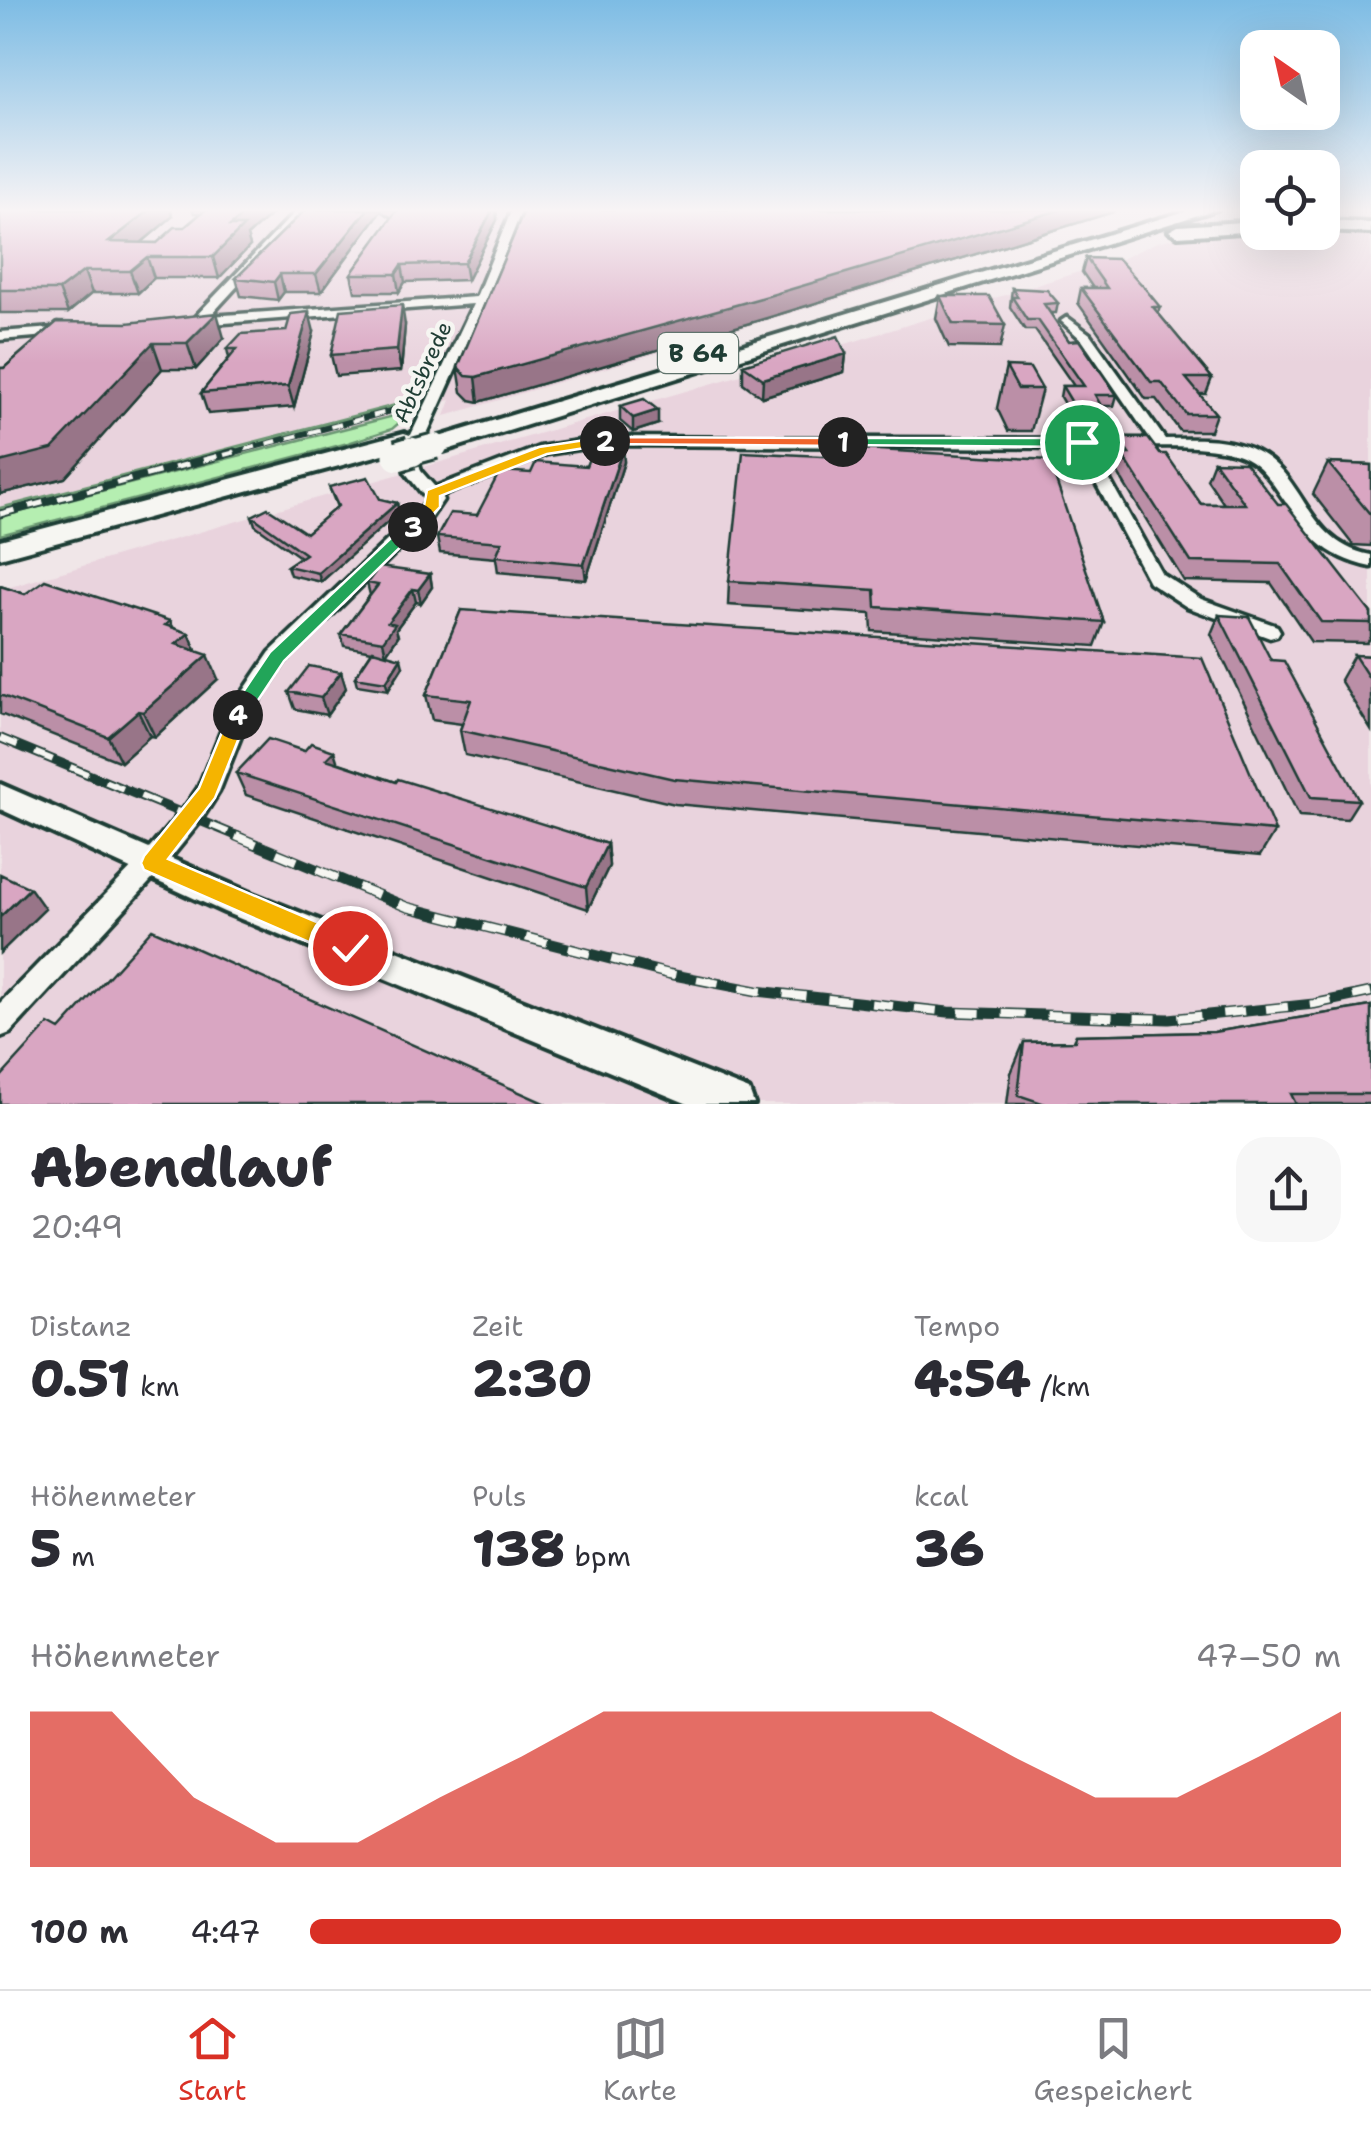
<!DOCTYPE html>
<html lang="de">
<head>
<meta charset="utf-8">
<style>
  body { margin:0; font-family:"Shantell Sans",sans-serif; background:#f7f7f7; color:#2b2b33; height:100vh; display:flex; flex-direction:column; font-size:38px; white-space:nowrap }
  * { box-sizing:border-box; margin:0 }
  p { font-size:32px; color:#7c7c81 }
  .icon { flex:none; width:55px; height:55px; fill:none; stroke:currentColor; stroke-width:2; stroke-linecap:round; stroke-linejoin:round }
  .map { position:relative; height:1104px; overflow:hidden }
  .panel { display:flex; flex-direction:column; background:#fff; flex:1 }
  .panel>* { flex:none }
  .needle { width:65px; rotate:326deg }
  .tools { position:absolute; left:1240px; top:30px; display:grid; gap:20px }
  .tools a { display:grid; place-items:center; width:100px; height:100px; border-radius:20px; background:#fff; box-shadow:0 10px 40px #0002; font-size:50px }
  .pin { position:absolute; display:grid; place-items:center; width:85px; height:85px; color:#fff; margin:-42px; border:5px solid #fff; border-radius:50%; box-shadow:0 2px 10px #0007 }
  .km { position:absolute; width:50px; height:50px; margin:-25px; border-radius:50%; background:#222; color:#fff; font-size:28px; line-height:50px; text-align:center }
  .round { display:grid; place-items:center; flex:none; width:105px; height:105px; border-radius:30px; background:#f7f7f7 }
  .headline { display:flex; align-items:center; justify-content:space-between; height:170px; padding:0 30px }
  h1 { font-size:55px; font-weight:800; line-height:75px }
  .metrics { display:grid; grid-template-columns:repeat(3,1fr); gap:15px; height:170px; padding:10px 30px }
  .metrics div { display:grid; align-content:center }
  .metrics b { font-size:50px; font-weight:800 }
  .metrics small { font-size:28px; font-weight:400 }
  .metrics p { font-size:28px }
  .chart { height:280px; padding:20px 30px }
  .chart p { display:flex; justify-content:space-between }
  .chart svg { width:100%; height:180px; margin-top:10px; fill:#d93025; opacity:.7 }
  ul { padding:0 30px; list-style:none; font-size:32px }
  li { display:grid; grid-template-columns:160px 120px 1fr; align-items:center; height:75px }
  li i { height:25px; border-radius:12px; background:#d93025 }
  .tab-bar { display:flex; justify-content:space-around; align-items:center; height:140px; border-top:2px solid #e1e1e2; background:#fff; font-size:28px; color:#7c7c81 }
  .tab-bar a { display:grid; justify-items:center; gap:5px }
  .tab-bar .active { color:#d93025 }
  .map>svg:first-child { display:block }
</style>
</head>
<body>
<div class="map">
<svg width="1371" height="1104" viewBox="0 0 1371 1104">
  <rect width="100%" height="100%" fill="#f0e6e8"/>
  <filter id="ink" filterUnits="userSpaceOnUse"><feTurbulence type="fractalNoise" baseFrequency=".01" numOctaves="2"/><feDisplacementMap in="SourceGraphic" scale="20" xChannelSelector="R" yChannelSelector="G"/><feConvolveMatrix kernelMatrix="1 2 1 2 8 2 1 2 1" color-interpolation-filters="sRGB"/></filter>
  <g filter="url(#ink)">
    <path fill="#e9d3dd" d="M0,209h1110l-22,8 6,1 -135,39 -50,21 -464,138 6,-16 -451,116z
      M1193,234l178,1v869h-1371v-514l810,-235 311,-96 36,-17z"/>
    <path fill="#b5eeb1" stroke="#6a9672" stroke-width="2.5" d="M415,400l2,2 -417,109v-3z
      M413,411l-21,18 -44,14 -348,92v-18z"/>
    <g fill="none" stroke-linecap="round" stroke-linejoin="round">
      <g stroke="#1f3d34" stroke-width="7">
        <path id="street" d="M298,209h10l-98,107 266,-19 36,-88h10l-35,91 -70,156 4,15 14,16 104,-40 65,-10 546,2 -68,-99 -21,-19 6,-4 23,17 75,105c32,0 64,-3 93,13 48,25 48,91 113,103v12c-51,-11 -65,-36 -93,-76 -8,-12 -18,-26 -32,-33 -33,-18 -114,-10 -154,-10l70,126 39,25 76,27 3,5 -3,5 -7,2 -83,-31 -38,-25 -72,-134 -473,-3 -57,9 -106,42 2,4 -13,19 -146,143 -35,54 -30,76 -19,30 -39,48 -151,163 -10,4v-34l143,-147 41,-48 14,-20 30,-74 42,-62 148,-141 9,-11 -22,-28 -4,-16 72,-152 -274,21 -8,-4z
          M66,327l4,1v6l-70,6v-8z"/>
      </g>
      <g stroke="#1f3d34" stroke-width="8">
        <path id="secondary" d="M0,784l248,108 501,198 5,14h-66l-464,-192 -224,-103z"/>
      </g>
      <g stroke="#1f3d34" stroke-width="8">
        <path id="highway" d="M1192,209h25l-773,242h-18l-4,-5 4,-5z
          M1258,221v10l-80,5 -9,-5 9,-5z
          M1322,221l49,2v10l-49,-2z
          M404,433l9,3 4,5 -4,5 -413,112v-18z"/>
      </g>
      <use href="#street" fill="#f6f6f2" fill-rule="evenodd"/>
      <use href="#secondary" fill="#f6f6f2" fill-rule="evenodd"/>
      <use href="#highway" fill="#f6f6f2" fill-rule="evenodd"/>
      <g stroke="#1f3d34" stroke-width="6">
        <path id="rail-far3" d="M224,455l197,-52"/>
      </g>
      <g stroke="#1f3d34" stroke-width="9">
        <path id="rail-far2" d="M0,514l234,-62"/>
      </g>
      <g stroke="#1f3d34" stroke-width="10">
        <path id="rail-far1" d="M0,738l242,100"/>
      </g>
      <g stroke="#1f3d34" stroke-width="11">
        <path id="rail" d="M236,836l171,71 262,67 88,17 191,21 221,7 145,-15 57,-12"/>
      </g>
      <use href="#rail-far3" stroke="#f6f6f2" stroke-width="4" stroke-dasharray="11" stroke-linecap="butt"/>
      <use href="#rail-far2" stroke="#f6f6f2" stroke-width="5" stroke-dasharray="15" stroke-linecap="butt"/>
      <use href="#rail-far1" stroke="#f6f6f2" stroke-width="6" stroke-dasharray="19" stroke-linecap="butt"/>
      <use href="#rail" stroke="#f6f6f2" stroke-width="8" stroke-dasharray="22" stroke-linecap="butt"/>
      <g stroke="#1f3d34" stroke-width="30" stroke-linecap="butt">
        <path id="highway-bridge-far1" d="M402,455l33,-9"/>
      </g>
      <g stroke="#1f3d34" stroke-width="36" stroke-linecap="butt">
        <path id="highway-bridge" d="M398,456l13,-4"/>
      </g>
      <use href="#highway-bridge-far1" stroke="#f6f6f2" stroke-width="24"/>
      <use href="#highway-bridge" stroke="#f6f6f2" stroke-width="29"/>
    </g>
    <path fill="#bb8fa7" stroke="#1f3d34" stroke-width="2.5" d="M0,209h170l3,7 -32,27h16l28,-16 16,-14h-7l-2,-4h85l-30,27 3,10 -31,32h-65l-16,15h-46l-24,20h-68z
      M306,209h190l1,11 -30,60 -62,2 -6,10h-44l-4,-18 41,-56 -11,-7 -60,81h-37l-6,8 -37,-4 -5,-18z
      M525,209h589l-1,3 -346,106 -288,84 -9,-2 -8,-8 -4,-25z
      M1086,258l74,49 -2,6 54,65 -6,16h-7l17,20 -6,17h-30l-24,-32h-10l-68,-96 3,-15h12l-11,-16z
      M1012,288l46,15 -2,10h-6l19,28 48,54 -3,11h-13l10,17 -3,11 -28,-3 -20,-34 2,-11h12l-39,-56h-10l-15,-23z
      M940,296l65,29 -5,23 -51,-1 -13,-29z
      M57,322l167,16 -28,31h-34l-97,109 -65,16v-126h4z
      M405,325l-4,46 -65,5 -5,-21z
      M314,332l-20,75 -86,7 -7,-21 28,-35 -2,-9z
      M846,354l-2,18 -82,25 -19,-14v-18z
      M1006,367l36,22 -11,42h-23l-11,-23z
      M620,406l38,18 -25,8 -13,-11z
      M1118,438l42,16 41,50h23l-17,-25 7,-18 64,43 93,109v24l-4,6 -56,-1 -40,-59 -87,-2 -67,-109 2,-7 -6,-10z
      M623,448l1,14 -38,118 -88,-8 -2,-14 -56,-5 -3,-16 40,-22 54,-42 55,-7z
      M861,449l243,173 -9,24 -223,-15 -1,-17 -143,-9 1,-24 131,-123z
      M1328,463l43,2v81l-18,-1 -40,-51z
      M329,487l68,16 2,9 -78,70 -31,-7 -3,-9 13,-9 -45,-32 -3,-9 54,17 31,-26z
      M430,574l2,13 -11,16 -5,-1 -20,27 2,7 -12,18 17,12 -15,24 -31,-5 -2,-8 17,-26 -28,-5 -3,-12 29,-39 -3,-12z
      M0,586l25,8 145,27 3,6 23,24 22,28 -63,58 -5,-1 -29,26 -121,-48z
      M461,610l814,221 -15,25 -585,-52 -210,-49 -5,-25 2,-6 -30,-4 -6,-25z
      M1219,615l52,45 88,140 -12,19 -48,-3 -88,-182z
      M1354,655l17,1v74l-31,-50z
      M341,672l5,16 -19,27 -32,-6 -6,-17z
      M304,751l92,31 211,62 2,22 -21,43 -342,-114 -10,-22z
      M1371,1006v98h-364l4,-31 13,-31 49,-1 3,-6 138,-3z"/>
    <path fill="#987488" stroke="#1f3d34" stroke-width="2.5" d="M151,209h19l3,7 -57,48 -7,-22z
      M250,209h27l-30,27 3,10 -31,32 -6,-21 17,-31z
      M368,209h13v2l-60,81 -5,-18z
      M493,209h3l1,11 -30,60 -3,-17z
      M1063,209h51l-1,3 -346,106 -288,84 -3,-25z
      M147,257l7,21 -16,15 -8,-22z
      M402,265l3,17 -6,10 -3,-18z
      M84,271l8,22 -24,20 -9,-23z
      M280,274l4,18 -6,8 -4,-18z
      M402,305l3,20 -4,46 -4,-21z
      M309,312l5,20 -20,75 -6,-21z
      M217,313l7,25 -28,31 -9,-26z
      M153,343l9,26 -97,109 -65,16v-32z
      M846,354l-2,18 -82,25 1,-18z
      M658,410v14l-25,8v-14z
      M623,448l1,14 -38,118 -2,-16z
      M397,503l2,9 -78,70 -3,-9z
      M430,574l2,13 -11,16 -3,-13z
      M413,589l3,13 -20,27 2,7 -12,18 -3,-13 5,-19z
      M170,621l9,20 10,-8 10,24 -23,-7 -11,-25z
      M208,655l10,24 -63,58 -12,-25z
      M401,658l2,8 -15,24 -2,-8z
      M341,672l5,16 -19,27 -6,-17z
      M138,711l12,25 -29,26 -13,-25z
      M334,751l7,22 -15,-14z
      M607,844l2,22 -21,43 -2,-22z
      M30,888l15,21 -45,44v-36z"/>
    <path fill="#d9a6c2" stroke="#1f3d34" stroke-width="2.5" d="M0,209h151l-42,33 48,1 18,-16h10l21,-18h44l-20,17h14l-31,31h-66l-17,14h-46l-25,19h-59z
      M306,209h62l-52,65h-36l-6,8 -38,-4z
      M398,209h95l-29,54 -62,2 -6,9h-45z
      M525,209h538l-295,87 -292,81 -10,-1 -8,-9z
      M1086,258l32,1 25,27 17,21h-7l59,71h-26l30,36h-30l-25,-32h-10l-70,-94h26z
      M1012,288l35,2 11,13 -14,1 25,37 10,-1 38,55h-22l16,28 -28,-2 -21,-35h22l-46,-66h-11l-15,-23h6z
      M940,296h49l16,29 -52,-1z
      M402,305l-5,45 -66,5 10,-45z
      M309,312l-21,74 -87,7 36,-44h-10l14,-15 45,-3 5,-17z
      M217,313l-30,30h-34l-101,106 -52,13v-94h4l53,-46 70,1z
      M838,336l8,18 -83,25 -20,-14z
      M1006,367l24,1 12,21h-24z
      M644,399l14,11 -25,8 -13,-12z
      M1118,438h30l12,16h6l35,50h44l-31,-43 31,1 33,42h8l85,109v10l-50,-1 -41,-58 -89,-2 -69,-108h7z
      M594,446l29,2 -39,116 -88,-8 6,-14 -65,-5 13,-24 27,2 23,-44 31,2 5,-11 50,4z
      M861,449l188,11 55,162 -228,-15 -1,-17 -146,-9 14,-129 119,6z
      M1328,463l43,2v49h-1z
      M368,477l12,22 17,4 -79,70 -31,-7 18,-12 -53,-38 16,-8 38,25 32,-27 -9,-19z
      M379,567l51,7 -12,16 -5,-1 -25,33 7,2 -12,17 -42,-7 37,-49 -11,-2z
      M45,580l125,41 -5,4 24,8 -13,11 32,11 -65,57 -5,-1 -30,26 -108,-42v-109l25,8z
      M461,610l741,48 73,173 -601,-52 -214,-49 11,-30 -45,-5z
      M1219,615l30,2 22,43 13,1 75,139 -48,-3z
      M373,650l28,8 -15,24 -31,-5z
      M1354,655l17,1v25z
      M309,666l32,6 -20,26 -32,-6z
      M268,739l36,12 7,-8 23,8 -8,8 70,23 2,-3 209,65 -21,43 -350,-114z
      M0,874l30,14 -30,29z
      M152,929l394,175h-546v-26l49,-54 11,6z
      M1371,1006v88h-80l5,10h-251l-27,-9 6,-53 51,-1 1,-6 138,-3z"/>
  </g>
  <linearGradient id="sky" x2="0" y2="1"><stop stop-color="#7dbce4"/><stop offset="0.58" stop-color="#f8f4f5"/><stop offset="1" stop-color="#f8f4f5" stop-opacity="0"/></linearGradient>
  <rect width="1371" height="363" fill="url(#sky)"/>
  <path fill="#22a559" stroke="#fff" stroke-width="2.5" d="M843,438h239l7,4 -7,5 -244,-2 -2,-3z"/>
  <path fill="#f0652b" stroke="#fff" stroke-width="2.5" d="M605,437l238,1 7,4 -7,4 -243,-2 -2,-3z"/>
  <path fill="#f5b400" stroke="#fff" stroke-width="2.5" d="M605,437l7,4 -2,3 -63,10 -107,42v11l-22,23 -13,-3 19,-21 3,-16 112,-43z"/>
  <path fill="#22a559" stroke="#fff" stroke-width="2.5" d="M407,523l14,4 -137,134 -39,59h-14v-10l39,-58z"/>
  <path fill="#f5b400" stroke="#fff" stroke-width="2.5" d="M238,708l10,7 -33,83 -47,61 191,81 3,8 -3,8 -9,4 -9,-4 -197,-86 -3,-7 3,-7 55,-68 30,-73z"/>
  <g text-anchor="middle" stroke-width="9" stroke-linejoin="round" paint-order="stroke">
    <g font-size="22" fill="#1f3d34" stroke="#f6f6f2">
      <text transform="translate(422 372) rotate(-65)" y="8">Abtsbrede</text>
    </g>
    <rect fill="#f6f6f2" stroke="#60746d" stroke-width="2.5" x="658" y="333" width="80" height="40" rx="8"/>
    <g font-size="25" font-weight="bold" fill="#1f3d34">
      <text x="698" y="362">B 64</text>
    </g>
  </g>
</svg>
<div class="tools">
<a><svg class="needle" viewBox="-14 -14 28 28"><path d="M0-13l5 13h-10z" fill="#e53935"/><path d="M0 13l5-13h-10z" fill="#7c7c81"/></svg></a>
<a><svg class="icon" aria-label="locate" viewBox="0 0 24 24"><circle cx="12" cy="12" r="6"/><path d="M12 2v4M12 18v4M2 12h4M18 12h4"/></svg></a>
</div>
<div class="pin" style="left:1082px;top:442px;background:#1e9e55"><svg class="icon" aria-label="arrive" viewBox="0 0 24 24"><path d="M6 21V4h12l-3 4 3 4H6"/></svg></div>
<div class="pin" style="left:350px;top:948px;background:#d93025"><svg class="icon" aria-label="check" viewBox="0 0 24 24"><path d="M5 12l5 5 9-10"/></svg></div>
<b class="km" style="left:843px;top:442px">1</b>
<b class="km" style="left:605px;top:441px">2</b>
<b class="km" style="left:413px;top:527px">3</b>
<b class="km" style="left:238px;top:715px">4</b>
</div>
<section class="panel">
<div class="headline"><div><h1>Abendlauf</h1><p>20:49</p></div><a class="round"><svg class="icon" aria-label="share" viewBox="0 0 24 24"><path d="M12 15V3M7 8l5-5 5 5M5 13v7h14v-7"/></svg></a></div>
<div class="metrics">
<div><p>Distanz</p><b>0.51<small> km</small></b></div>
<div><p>Zeit</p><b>2:30</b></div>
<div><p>Tempo</p><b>4:54<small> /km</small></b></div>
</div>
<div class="metrics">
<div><p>Höhenmeter</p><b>5<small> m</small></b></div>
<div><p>Puls</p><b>138<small> bpm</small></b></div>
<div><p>kcal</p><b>36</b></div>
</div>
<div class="chart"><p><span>Höhenmeter</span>47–50 m</p>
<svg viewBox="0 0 160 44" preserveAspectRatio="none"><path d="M0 44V6L10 6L20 27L30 38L40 38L50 27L60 17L70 6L80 6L90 6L100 6L110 6L120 17L130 27L140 27L150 17L160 6V44z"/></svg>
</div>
<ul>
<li><b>100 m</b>4:47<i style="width:100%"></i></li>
</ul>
</section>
<nav class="tab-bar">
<a class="active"><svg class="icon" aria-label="home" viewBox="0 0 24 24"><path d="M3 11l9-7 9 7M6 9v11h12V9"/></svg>Start</a>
<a><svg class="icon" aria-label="map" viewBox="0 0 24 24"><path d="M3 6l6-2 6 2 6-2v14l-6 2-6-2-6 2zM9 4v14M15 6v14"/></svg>Karte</a>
<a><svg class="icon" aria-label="saved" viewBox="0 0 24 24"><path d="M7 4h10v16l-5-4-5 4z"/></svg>Gespeichert</a>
</nav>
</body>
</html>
